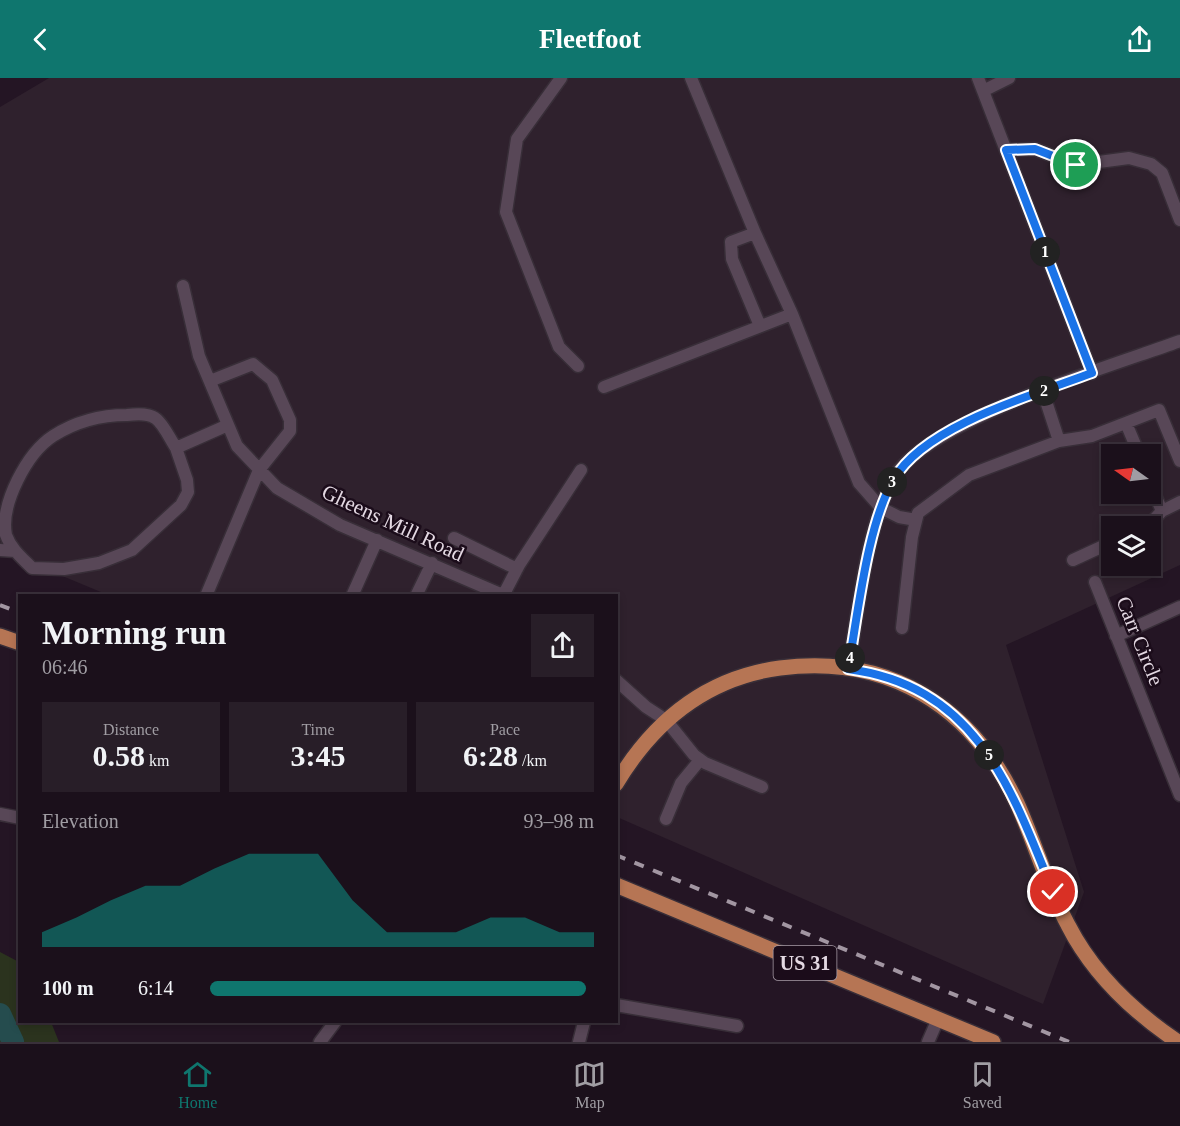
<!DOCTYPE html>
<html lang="en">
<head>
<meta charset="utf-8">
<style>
  body { margin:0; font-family:"Times New Roman",serif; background:#281e28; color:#f1f3f6; height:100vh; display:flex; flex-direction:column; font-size:22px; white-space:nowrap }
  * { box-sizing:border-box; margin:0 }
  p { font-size:20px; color:#a09da3 }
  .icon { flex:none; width:33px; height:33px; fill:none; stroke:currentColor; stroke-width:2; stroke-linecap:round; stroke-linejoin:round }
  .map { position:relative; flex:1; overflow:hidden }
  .side { position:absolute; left:18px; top:516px; width:600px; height:429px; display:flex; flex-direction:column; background:#1b101b; border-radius:0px; box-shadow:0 3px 9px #0003,0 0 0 2px #39303a }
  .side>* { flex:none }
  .needle { width:39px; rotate:284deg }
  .fabs { position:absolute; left:1101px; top:366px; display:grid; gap:12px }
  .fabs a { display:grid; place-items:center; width:60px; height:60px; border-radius:0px; background:#1b101b; box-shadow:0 3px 9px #0003,0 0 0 2px #39303a; font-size:30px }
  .pin { position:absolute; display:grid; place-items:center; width:51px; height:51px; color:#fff; margin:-26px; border:3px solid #fff; border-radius:50%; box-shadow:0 2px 6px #0007 }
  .km { position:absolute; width:30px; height:30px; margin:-15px; border-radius:50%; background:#222; color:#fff; font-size:16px; line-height:30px; text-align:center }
  .round { display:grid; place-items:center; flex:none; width:63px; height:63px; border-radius:0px; background:#281e28 }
  .head { display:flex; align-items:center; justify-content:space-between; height:102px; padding:0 24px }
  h1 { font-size:33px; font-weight:800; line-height:45px }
  .figures { display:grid; grid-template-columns:repeat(3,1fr); gap:9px; height:102px; padding:6px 24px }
  .figures div { display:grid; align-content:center; border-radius:0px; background:#281e28; text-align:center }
  .figures b { font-size:30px; font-weight:800 }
  .figures small { font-size:16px; font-weight:400 }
  .figures p { font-size:16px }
  .chart { height:168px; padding:12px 24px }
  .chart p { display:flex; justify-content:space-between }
  .chart svg { width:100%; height:108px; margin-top:6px; fill:#0f766e; opacity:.7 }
  ul { padding:0 24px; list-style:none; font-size:20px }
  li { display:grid; grid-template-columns:96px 72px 1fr; align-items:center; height:45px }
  li i { height:15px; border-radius:8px; background:#0f766e }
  header { display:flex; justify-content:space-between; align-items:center; height:78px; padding:0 24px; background:#0f766e; color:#fff; font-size:27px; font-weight:800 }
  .dock { display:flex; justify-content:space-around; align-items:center; height:84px; border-top:2px solid #39303a; background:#1b101b; font-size:16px; color:#a09da3 }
  .dock a { display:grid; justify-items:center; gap:3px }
  .dock .on { color:#0f766e }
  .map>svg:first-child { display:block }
</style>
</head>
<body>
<header><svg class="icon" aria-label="back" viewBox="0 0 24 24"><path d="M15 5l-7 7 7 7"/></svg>Fleetfoot<svg class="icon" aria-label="share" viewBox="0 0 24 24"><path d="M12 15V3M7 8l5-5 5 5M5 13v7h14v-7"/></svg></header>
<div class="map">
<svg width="1180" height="964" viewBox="0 0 1180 964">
  <rect width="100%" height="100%" fill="#241524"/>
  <path fill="#2f212d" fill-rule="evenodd" d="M49,0h1131v487l-174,80 78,247 -41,112 -426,-187 -1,-221 -508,-1 -108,-45v-443zM1112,376h38v40h-38zM1112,448h38v40h-38z"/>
  <path fill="#2b331e" d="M0,874l19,10 1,60h31l8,20h-59z"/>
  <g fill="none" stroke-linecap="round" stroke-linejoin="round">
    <path stroke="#254c4e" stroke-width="22" d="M0,936l13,28"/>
    <g stroke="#382e38" stroke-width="15">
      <path id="minor" d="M561,0l-44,61 -11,73 53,135 19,19
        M691,0l64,155
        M978,0l114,295
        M983,13l26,-13
        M1006,72l29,-1 41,16 53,-7 22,6 11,9 18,47
        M183,208l16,70 38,90 40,42 63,37 165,71
        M760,248l-28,-67 -1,-17 24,-9 37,81 67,169 22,25 18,9 17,3
        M604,309l188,-73
        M1043,314l16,49
        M1126,345l13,31
        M176,370c-6,-9 -13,-25 -21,-30 -7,-5 -20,-4 -28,-3 -26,0 -52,7 -74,21 -26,17 -53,68 -47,99 5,14 16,23 26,33l32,1 35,-6 33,-13 49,-45 7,-13 -1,-12 -11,-32 52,-23
        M1150,406l12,27
        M1148,448l14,-15 18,-9
        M454,460l63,31
        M0,472l15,1
        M1073,482l39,-18
        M1095,504l85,213
        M504,516l15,-29 62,-95
        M206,518l53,-126 31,-39v-11l-18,-40 -19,-16 -43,17
        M352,518l25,-56
        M416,518l16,-33
        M902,550l10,-91 6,-24 51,-38 90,-34 33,-5 67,-26 21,51
        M1116,558l64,-29
        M848,591c11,-60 17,-136 45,-190 31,-58 222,-114 287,-138
        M616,602l30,27 20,13 28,35 11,8 57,24
        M0,736l20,4
        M666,741l15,-36 19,-23
        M616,927l121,21
        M320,964l15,-20
        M579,964l5,-20
        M928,964l10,-23"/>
    </g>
    <g stroke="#382e38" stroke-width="18">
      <path id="major" d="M0,558l20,7
        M616,706c37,-62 90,-106 164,-116 108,-14 192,38 237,135 18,40 30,83 51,122 25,49 64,86 110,117
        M616,807l377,157"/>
    </g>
    <use href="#minor" stroke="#584757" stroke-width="12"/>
    <use href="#major" stroke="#b67554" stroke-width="15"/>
    <path stroke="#a296a2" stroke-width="4" stroke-dasharray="10 10" stroke-linecap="butt" d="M0,527l20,8
      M616,777l453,187"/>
  </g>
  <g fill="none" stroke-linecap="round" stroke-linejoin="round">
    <g stroke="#fff" stroke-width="12">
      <path id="route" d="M1053,814c-42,-105 -77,-206 -205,-223 10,-54 19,-145 46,-190 31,-54 142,-85 198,-106l-86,-223 29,-1 41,16"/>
    </g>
    <use href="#route" stroke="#1a73e8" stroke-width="8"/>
  </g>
  <g text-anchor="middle" stroke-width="5" stroke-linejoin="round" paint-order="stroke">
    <rect fill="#1b0c1a" stroke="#a89ca7" stroke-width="1.5" x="773.5" y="868" width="63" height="34" rx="4.5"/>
    <g font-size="20" font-weight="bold" fill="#e4d9e3">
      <text x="805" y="892">US 31</text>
    </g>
    <g font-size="21" fill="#e4d9e3" stroke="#1b0c1a">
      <text transform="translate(393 445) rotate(25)" y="7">Gheens Mill Road</text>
      <text transform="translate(1140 563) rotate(68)" y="7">Carr Circle</text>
    </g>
  </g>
</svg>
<div class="fabs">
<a><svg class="needle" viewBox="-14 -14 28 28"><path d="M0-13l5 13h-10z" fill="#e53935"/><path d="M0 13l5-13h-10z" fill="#a09da3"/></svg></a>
<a><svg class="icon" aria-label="layers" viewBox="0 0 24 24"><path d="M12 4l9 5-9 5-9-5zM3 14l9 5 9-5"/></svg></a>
</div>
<div class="pin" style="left:1076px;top:87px;background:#1e9e55"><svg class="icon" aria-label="arrive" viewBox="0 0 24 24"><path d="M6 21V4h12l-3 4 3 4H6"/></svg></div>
<div class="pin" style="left:1053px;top:814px;background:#d93025"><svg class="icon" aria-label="check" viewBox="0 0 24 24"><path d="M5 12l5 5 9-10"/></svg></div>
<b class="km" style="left:1045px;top:174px">1</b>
<b class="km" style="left:1044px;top:313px">2</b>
<b class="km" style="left:892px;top:404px">3</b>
<b class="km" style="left:850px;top:580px">4</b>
<b class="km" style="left:989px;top:677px">5</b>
<section class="side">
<div class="head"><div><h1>Morning run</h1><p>06:46</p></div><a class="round"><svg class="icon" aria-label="share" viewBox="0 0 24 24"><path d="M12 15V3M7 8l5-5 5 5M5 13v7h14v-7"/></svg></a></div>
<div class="figures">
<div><p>Distance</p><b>0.58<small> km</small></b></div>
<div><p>Time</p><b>3:45</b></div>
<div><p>Pace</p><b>6:28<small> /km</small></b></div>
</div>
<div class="chart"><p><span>Elevation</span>93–98 m</p>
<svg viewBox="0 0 160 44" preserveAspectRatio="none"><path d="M0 44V38L10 32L20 25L30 19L40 19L50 12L60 6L70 6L80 6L90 25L100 38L110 38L120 38L130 32L140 32L150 38L160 38V44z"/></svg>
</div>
<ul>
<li><b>100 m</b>6:14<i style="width:98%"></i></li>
</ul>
</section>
</div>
<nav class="dock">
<a class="on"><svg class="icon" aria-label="home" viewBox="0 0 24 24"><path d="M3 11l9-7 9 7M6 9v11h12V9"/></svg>Home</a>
<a><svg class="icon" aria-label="map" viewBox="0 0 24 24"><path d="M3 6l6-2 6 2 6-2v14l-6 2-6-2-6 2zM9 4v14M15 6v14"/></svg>Map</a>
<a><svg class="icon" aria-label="saved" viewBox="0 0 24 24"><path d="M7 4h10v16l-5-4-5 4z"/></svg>Saved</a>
</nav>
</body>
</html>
